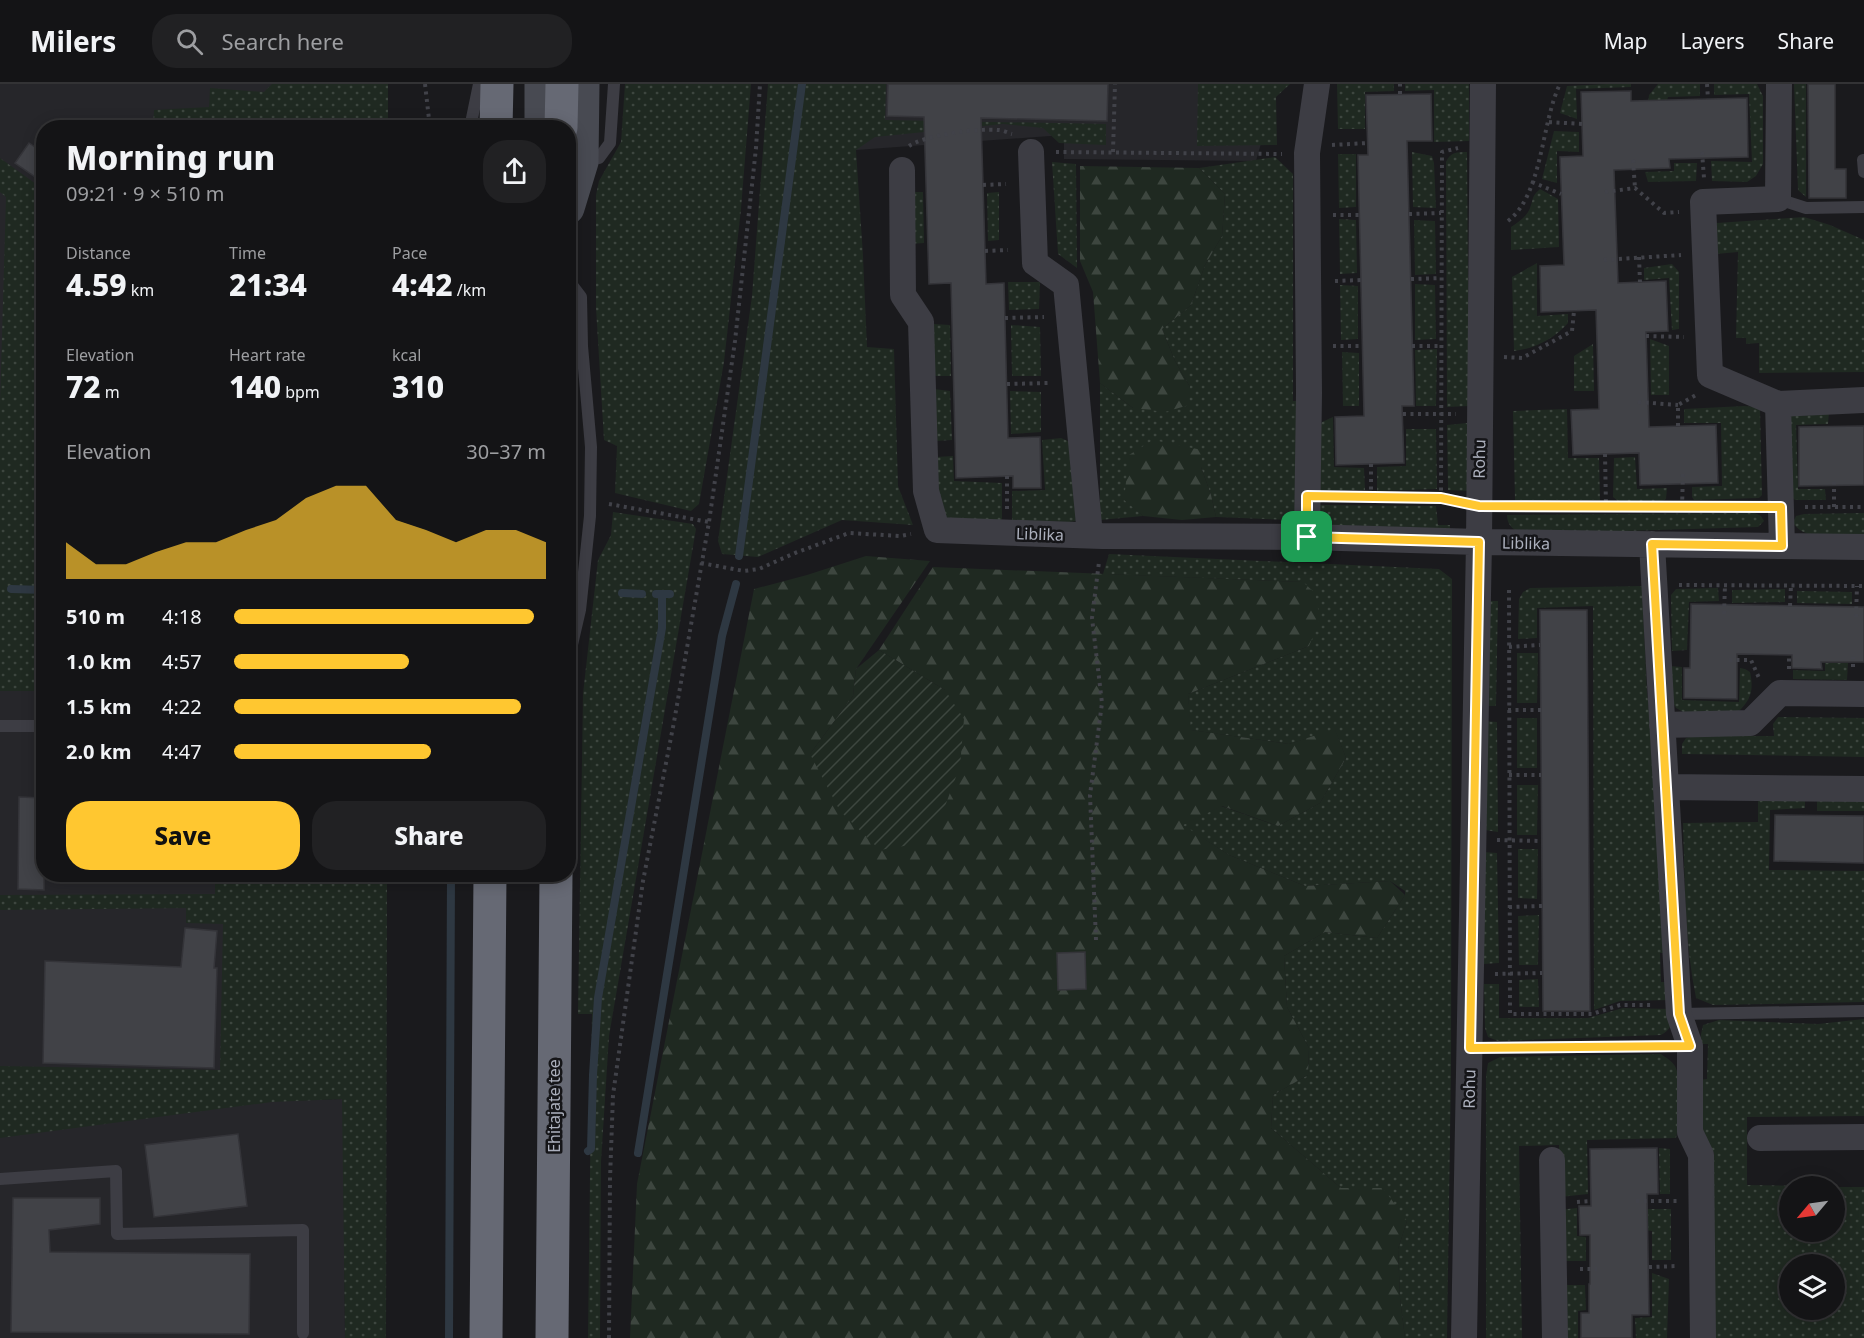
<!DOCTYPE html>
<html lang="en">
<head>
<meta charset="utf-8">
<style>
  body { margin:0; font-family:"Noto Sans",sans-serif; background:#212123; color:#f1f3f6; height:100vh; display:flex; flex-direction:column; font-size:22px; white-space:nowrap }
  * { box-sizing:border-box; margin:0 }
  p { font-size:20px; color:#9d9ea1 }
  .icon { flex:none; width:33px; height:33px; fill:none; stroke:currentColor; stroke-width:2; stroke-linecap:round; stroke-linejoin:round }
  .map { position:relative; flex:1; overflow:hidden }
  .sheet { position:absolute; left:36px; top:36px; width:540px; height:762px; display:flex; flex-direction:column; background:#141416; border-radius:24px; box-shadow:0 3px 15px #0003,0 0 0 2px #333335 }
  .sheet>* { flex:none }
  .needle { width:39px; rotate:241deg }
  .buttons { position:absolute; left:1779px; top:1092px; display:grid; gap:12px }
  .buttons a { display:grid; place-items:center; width:66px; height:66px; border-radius:50%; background:#141416; box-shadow:0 3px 15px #0003,0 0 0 2px #333335; font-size:30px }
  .pin { position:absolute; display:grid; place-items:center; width:51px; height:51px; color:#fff; margin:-26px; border-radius:12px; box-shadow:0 3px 9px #0006 }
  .round { display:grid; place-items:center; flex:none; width:63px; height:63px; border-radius:24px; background:#212123 }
  .summary { display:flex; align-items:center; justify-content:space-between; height:102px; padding:0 30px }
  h1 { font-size:33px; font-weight:800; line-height:45px }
  .metrics { display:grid; grid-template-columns:repeat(3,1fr); gap:9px; height:102px; padding:6px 30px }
  .metrics div { display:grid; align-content:center }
  .metrics b { font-size:30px; font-weight:800 }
  .metrics small { font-size:16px; font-weight:400 }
  .metrics p { font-size:16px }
  .chart { height:168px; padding:12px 30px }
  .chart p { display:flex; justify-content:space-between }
  .chart svg { width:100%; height:108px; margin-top:6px; fill:#ffc730; opacity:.7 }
  .cta { display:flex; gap:12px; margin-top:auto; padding:12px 30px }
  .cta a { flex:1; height:69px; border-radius:24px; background:#ffc730; color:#111; font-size:24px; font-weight:800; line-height:69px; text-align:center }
  .cta a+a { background:#212123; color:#f1f3f6 }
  ul { padding:0 30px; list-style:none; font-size:20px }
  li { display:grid; grid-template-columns:96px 72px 1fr; align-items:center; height:45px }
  li i { height:15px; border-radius:8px; background:#ffc730 }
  header { display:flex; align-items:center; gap:36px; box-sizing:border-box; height:84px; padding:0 30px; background:#141416; border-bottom:2px solid #333335 }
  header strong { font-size:28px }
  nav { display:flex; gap:33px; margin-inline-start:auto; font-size:21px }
  .search { width:420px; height:54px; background:#212123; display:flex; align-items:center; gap:15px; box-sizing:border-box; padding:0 21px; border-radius:24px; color:#9d9ea1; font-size:22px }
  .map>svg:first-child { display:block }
</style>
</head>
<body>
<header>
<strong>Milers</strong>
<div class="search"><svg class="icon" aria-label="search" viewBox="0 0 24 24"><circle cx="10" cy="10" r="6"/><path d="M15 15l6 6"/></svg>Search here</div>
<nav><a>Map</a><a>Layers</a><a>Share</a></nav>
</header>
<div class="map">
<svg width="1864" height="1254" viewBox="0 0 1864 1254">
  <defs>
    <pattern id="grass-dots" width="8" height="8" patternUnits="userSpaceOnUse" patternTransform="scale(1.5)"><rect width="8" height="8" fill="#1f2921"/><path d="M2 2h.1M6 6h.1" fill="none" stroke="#3d463f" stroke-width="1.8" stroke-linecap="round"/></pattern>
    <pattern id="forest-firs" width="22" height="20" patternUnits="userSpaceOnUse" patternTransform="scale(1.5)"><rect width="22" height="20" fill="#1f2921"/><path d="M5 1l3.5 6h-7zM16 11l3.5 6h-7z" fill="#3d463f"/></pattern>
    <pattern id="garden-furrows" width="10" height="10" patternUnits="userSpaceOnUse" patternTransform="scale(1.5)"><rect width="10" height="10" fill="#1f2921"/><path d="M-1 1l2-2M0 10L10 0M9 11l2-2" fill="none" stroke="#3d463f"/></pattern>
  </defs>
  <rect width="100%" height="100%" fill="#1a1a1d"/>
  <path fill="#26262a" d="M0,0h296v43l-252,1v746l233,1 -5,226 71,-2 2,239h-345z
    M818,0h460l-22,77 -192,-2v-24l-208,15 -41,-8z"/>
  <path fill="url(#grass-dots)" fill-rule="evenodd" d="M272,0h116v43h-235l1,-17 55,-3 1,-19 54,4z
    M625,0h126l-10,125 -17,153 -25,142 -8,7 -76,-18 2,-47 -13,-6 -8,-132v-113l3,-14 22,-39z
    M768,0h118l-1,36 221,4v21l-47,-2 -16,-15 -40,-4 -128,13 -19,13 7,106 4,91 27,2 4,137 15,39 -71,-5 -84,37 -36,-3 -4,-13 34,-245z
    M1198,0h92l-14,13 1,48 -80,1z
    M1337,0h57v7l-29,1v37h-27z
    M1405,0h64v57l-35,1v-52l-29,1z
    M1607,0h24v3l-55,2 1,30 -17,-6 7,-27z
    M1658,0h42v12l-32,1 -3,11 -18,4 2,-17z
    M1714,0h43l6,12v68l-7,12 -9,6 -35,-1 -1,-20 41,1 -3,-68 -35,1z
    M1794,0h12v113l-8,-7z
    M1554,47l25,1v20l-22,-1v32l-15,-4z
    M1412,68l20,4 2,7 2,45 -23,-1z
    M1467,68l2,254 -22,1 -1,-245c4,-10 11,-10 21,-10z
    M1338,70h18v53l-17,1z
    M1275,73l18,17v227h8l-2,116 -8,3 -75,-3 -5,-22 -10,-28 -77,32 19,17 -43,4v-137l33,25 57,-21 -15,-26 -13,-32 29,-24 14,-40 17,-29 3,-42 -26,-26z
    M0,74l43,31v502h-43v-286l6,-208 -6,-5z
    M1052,78l24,2 1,104 -19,-14z
    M1674,79h23l-1,18 -48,1 -3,-10 29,-1z
    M1540,105l18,10 1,48 -48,3v-23c8,-5 16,-11 19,-19 4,-10 1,-11 10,-19z
    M909,108h14l1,51 -14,1z
    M999,108v48l-11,1 -1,-48z
    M1804,133l26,8 34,15v132l-105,1v-30l-13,1v-6h-10l2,-86 -22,2v-31z
    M1339,135l17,1 1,53 -17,1z
    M1414,136l21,1 1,53 -21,1z
    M1537,179v53l31,-2v9c-14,16 -34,26 -54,28l-2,-74z
    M1672,180l7,8v57l-7,1 -3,-52 -25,2v-12z
    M1008,198h32l-1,27 -30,1z
    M1415,200l20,1 1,54 -21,1z
    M1340,201l18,1v53l-17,1z
    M933,240l17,1 1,51h-17z
    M1011,241l29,2 1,49h-29z
    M1650,255l19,7v49h-18z
    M1593,260l1,47h-20v-35z
    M1437,265l-1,57h-20l-1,-56z
    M1342,268l17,1v53h-16z
    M934,305l16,2 2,49 -17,1z
    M1010,307l31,1v40l-30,2z
    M1744,322l12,1 4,3 2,85 -3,3 -65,2 -2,-3v-10l30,-1 -1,-63h-37v-14z
    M1567,325l1,49h31l1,42h-85l-2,-89z
    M1829,328l-1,12 -32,1 2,64h27l1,11h-31l-5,-5 -1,-79z
    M1333,333l1,50 30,1 1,22h-47l-1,-60 5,-8z
    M1467,339v68l-19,-1 -1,-65z
    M1406,345h30l1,60 -60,2v-24l29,-1z
    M1061,354l11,5 4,78 -7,1 -57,-1v-30l33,-1 -3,-50z
    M953,372l1,25 48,2v37h-52l-10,-8 -4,-55z
    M1635,373l2,32 30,-1 -1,11 -4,2h-44l-5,-4 1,-39z
    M1318,421l118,1 2,19h12v5l-120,-2c-8,-7 -10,-13 -12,-23z
    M613,428l80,12 3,5 -87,507 -8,126 -1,176h-12l4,-324h-14l5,-320 15,-134 13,-25z
    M1755,429l6,3 3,5 -6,6 -235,7c-9,-4 -16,-8 -16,-19z
    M1864,429v22c-20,0 -61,8 -71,-13l3,-6 8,-2z
    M1109,470l330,15 13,10 -1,491 -4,268h-42l-5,-40 -2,-49 9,-28 -66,-33 -70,-60 2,-33 35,-20 1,-27 -22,-41 -3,-51 41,-24 52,6 28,-43v-4l-15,-10 -85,5 -76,-31 -47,-30 39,-19 57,20 42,-23 26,-45 -11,-28 -46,14 -99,-14 -2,-36 121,-48 -6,-64 -200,-8z
    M1642,502l5,107 10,78 10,182h-7l1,29h8l3,18 -52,1 -26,9 -1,-404 -56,2v30l-19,1 1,-40 4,-7 7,-4z
    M1718,504l1,13 -30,1 -2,48 -15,1 -1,-56 5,-6z
    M1785,505v13l-53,1v-13z
    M1797,507l55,1v12l-55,-1z
    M1486,517h12l-2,105h-11z
    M1517,569h21l-1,50h-20z
    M1825,579h23l-1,17 -54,-1v-9l32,1z
    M1669,582l13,1v33l57,2 1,-34 5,1 5,3c4,18 1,28 -12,40l-53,1 -9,-5 -5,-10z
    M1778,633l86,1v39l-182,-3v-10l4,-6 10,-2h78l-1,-12z
    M1517,634h20v50h-20z
    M1484,637l13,1 1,110 -13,-2z
    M1517,701h21l-1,50h-20z
    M1805,715v9l-35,2 -1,60 95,1v131l-151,3 -17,-7c-12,-58 -11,-117 -13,-175l75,-1v-22z
    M1817,717h47v10h-47z
    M1518,765h20l-1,50 -19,-1z
    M1483,768l14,1 2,110 -16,1z
    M215,791h172l-1,463h-41l-3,-239 -70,3 -272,36v-72l220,4 3,-146 -37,-1v-15l-186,2v-15l215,-1z
    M1539,831l-1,50h-19l-1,-49z
    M1538,895l1,28h-20v-27z
    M1484,900h15v34h89l35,-10 49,1c0,14 1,19 -11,26l-163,6 -10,-4 -3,-9z
    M1864,935v97l-117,1v68l61,1h-18v46h44l1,-45h29v151h-151l1,-185 -15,-27v-46l8,-1 1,-35h-9l4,-19 16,-5 99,4zM1790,1180h44v46h-44z
    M1661,970c4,3 11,7 14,12 8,16 5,55 1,72l-89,2 1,54 -28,3 -1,-52 -40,1 3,192h-36v-262l2,-13 12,-6z
    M1659,1064l11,1v45h-10z
    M1577,1124v28l9,1v24h-26l-1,-51z
    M1638,1125h33v51h-19v-29l-12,-2z
    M1652,1189l17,6 -2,59h-31l-1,-20 17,-1z
    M1561,1201h24l1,25 -8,1v27h-16z"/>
  <path fill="url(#forest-firs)" d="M1080,82l119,2 26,26 -3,42 -17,29 -14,40 -29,24 13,32 15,26 -1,18 -24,7 -32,-4 -33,-25 -7,-91 -13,-31z
    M1153,356l49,10 -1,17 10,28 5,22 -34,3 -39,-4 -19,-16 5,-45z
    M866,472l64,5 -74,108 -3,27 -43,58 135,-64 -66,-40 54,-83 370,15 12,11 5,26 -11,27 -121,48 3,36 98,14 46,-15 11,29 -26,45 -42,23 -56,-20 -39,19 46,30 76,31 85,-5 15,14 -28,43 -52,-6 -41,24 3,51 22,41 -1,27 -35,20 -2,33 70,60h42l24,33 -9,28 2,49 5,40h-775l7,-154 117,-595 53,-14z"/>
  <path fill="url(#garden-furrows)" d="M879,566l66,40 19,29 -4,47 -19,51 -31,28 -30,5 -40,-39 -30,-57 43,-58 3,-27z"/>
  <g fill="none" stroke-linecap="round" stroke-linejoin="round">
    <path stroke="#2e3842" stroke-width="8" d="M739,472l63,-472
      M11,505l33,1
      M622,509l20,1
      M656,510h14
      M588,1067l3,-2 2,-74 5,-77 64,-370v-34
      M638,1069l84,-517 14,-52
      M449,1254l2,-464"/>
  </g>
  <path fill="#414247" stroke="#343439" stroke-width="1.5" d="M888,0h220l-1,37 -126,-3 5,166 18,-1 4,155 32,-1 1,51h-28v-12l-57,2 -5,-195 -22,1 -5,-167 -37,-1z
    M1808,0h27v85h11v29h-37z
    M1631,7v10l116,-3 1,59 -79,2 1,9 -56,2 4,113 48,-2 2,50 -22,1 3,95 67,-2 2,58 -78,2 -1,-32 -66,2 -2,-45 28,-1 -3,-99 -55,2 -1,-46 24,-1 -4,-108 23,-1 -2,-64z
    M1431,10l1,47h-25l7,265h-12l2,57 -68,2 -1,-48 29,-1 -6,-261h10l-2,-60z
    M29,59l15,10v30l-29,-20z
    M1864,342v59l-65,1v-59z
    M1691,520l173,3v55h-43l1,7 -30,-1v-13l-55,-1v45l-53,-1v-30h6z
    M1540,526h47l3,401h-47z
    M19,713l25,1v92l-26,-1z
    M1775,731l89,1v47l-90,-2z
    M185,844l32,3 -3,37h3l-3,100 -171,-5 2,-102 136,6z
    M1085,868l1,37 -28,1 -1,-37z
    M238,1050l9,72 -93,11 -9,-72z
    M1657,1064l1,46h-11l2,121h-17v23h-51v-25h8v-29h1v-49h-10l-1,-29h12l-1,-57z
    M13,1114h87v26l-51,6 1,22 200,2 -1,80 -238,-2z"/>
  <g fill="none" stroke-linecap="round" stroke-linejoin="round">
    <path stroke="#414249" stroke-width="4" stroke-dasharray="3 4.5" stroke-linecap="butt" d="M425,0l5,44
      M1707,0l1,15
      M1400,10v-10
      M1549,38l33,2
      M1332,61l36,-2
      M909,62c16,-11 69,-18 89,-16 5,0 10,3 14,4
      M1056,68l226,2
      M1113,68l2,-68
      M1702,68l2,26
      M1633,76l2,28
      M1532,98l29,12
      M983,101l23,-1
      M1605,108l30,-4 29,25 15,-1
      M1409,130l32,-1
      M1333,131h26
      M1508,137c35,-27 33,-98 52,-137
      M985,167l23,-1
      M1639,173l1,25
      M1604,176l77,-5
      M1411,195l30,-1
      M1335,197l26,-1
      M1005,234l39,-1
      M1646,252l38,1
      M1333,262h30
      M1412,262h29
      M1504,273l18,1 50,-27 2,-20
      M1007,300l42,-1
      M1638,318l40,3
      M1403,330h53
      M1678,342v-21l18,-10
      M1605,370l1,53
      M1371,380v33
      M1007,392v33
      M1332,412l109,2 12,2
      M1441,414l1,-346 16,-4
      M609,420l100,18
      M1505,422l250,1
      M1682,423l1,-33
      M1805,423h59
      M1834,423v-29
      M701,479l43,8 15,-2 36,-16 54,-20 51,3 11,-2
      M1679,501l185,1
      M1509,506l1,424h82l28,-9h34
      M1790,522l1,-20
      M1724,530l1,-29
      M1856,533l1,-31
      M1509,563l31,-2
      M1729,576h22l8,18
      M1853,583v-14
      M1789,585v-15
      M1508,626h33
      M1509,691h32
      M1497,756l45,1
      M1509,823l33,-1
      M1096,856l-6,-145 12,-92 -10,-85 7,-56
      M1495,890l47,-1
      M1636,1117h41
      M1577,1118l14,-1
      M1649,1183l29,-1
      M1580,1185h17
      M609,1254l1,-159 3,-84 30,-214 31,-159 35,-200 26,-181 21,-193 4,-64"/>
    <path stroke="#3d3d44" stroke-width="12" d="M470,44l9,-44
      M1863,76l1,12
      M583,78l16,-4 11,-15 4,-59
      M1778,115l28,9 58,-1
      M568,196l13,17 1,49 9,101 -1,69 -10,94 -12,52
      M0,642h44
      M1679,930l185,-3
      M1470,964l220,-2
      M0,1095l116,-8 1,63 186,-4v103"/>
    <path stroke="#3d3d44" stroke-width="26" d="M1779,0l-1,115 -75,3 7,173 68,29 4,142
      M1031,68l4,111 31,22 24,250
      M902,86l1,125 18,27 5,169 11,39 165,6 205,1 172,5 385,5
      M1778,320l86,-4
      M1307,453l2,-144 -2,-240 10,-69
      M1652,460l27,470 11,32v86l11,23 2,183
      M1662,641l88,-2 30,-30 84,1
      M1666,703l198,2
      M1760,1054l104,-1
      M1552,1076l3,178
      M1464,1254l15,-796 4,-458"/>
    <path stroke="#484a52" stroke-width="33" d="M541,44v-44
      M568,124l14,-46 1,-78"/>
    <path stroke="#666974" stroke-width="33" d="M496,44l1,-44
      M561,44l1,-44
      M486,1254l4,-464
      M552,1254l4,-464"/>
  </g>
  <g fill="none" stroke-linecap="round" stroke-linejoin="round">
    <g stroke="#fff" stroke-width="12">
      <path id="route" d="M1307,412l134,2 38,8 302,1 1,39 -130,-2 27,470 11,32 -220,2 9,-506 -172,-5z"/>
    </g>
    <use href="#route" stroke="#ffc730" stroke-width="8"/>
  </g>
  <g text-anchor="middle" stroke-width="5" stroke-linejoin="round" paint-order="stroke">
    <g font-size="16" fill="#acb0bd" stroke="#151518">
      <text transform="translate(1479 375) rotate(-89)" y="6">Rohu</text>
      <text transform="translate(1040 450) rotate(2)" y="6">Liblika</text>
      <text transform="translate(1526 459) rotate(1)" y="6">Liblika</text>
      <text transform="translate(1469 1005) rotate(-89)" y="6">Rohu</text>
      <text transform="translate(554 1022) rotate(-90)" y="6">Ehitajate tee</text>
    </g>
  </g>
</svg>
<div class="buttons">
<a><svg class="needle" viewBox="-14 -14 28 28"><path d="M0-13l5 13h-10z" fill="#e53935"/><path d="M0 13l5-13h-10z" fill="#9d9ea1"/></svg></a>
<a><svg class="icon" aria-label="layers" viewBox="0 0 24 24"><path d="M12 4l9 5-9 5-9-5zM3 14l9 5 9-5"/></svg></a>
</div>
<div class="pin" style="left:1307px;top:453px;background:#1e9e55"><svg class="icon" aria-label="arrive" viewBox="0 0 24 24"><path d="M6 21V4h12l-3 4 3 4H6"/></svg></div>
<section class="sheet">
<div class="summary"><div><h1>Morning run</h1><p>09:21 · 9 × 510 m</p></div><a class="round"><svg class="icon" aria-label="share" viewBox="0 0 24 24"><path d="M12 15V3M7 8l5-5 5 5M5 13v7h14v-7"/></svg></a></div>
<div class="metrics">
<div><p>Distance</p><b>4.59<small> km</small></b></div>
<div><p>Time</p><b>21:34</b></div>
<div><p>Pace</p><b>4:42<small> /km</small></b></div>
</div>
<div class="metrics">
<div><p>Elevation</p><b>72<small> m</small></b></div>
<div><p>Heart rate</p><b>140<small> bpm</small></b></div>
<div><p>kcal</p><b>310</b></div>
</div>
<div class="chart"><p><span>Elevation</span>30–37 m</p>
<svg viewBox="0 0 160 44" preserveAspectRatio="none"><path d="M0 44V29L10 38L20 38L30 33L40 29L50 29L60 24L70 20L80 11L90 6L100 6L110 20L120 24L130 29L140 24L150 24L160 29V44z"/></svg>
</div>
<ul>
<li><b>510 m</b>4:18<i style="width:96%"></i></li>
<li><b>1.0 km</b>4:57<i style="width:56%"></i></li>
<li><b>1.5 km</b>4:22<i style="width:92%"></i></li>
<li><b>2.0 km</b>4:47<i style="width:63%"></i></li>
</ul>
<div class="cta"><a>Save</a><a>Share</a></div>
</section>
</div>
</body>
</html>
